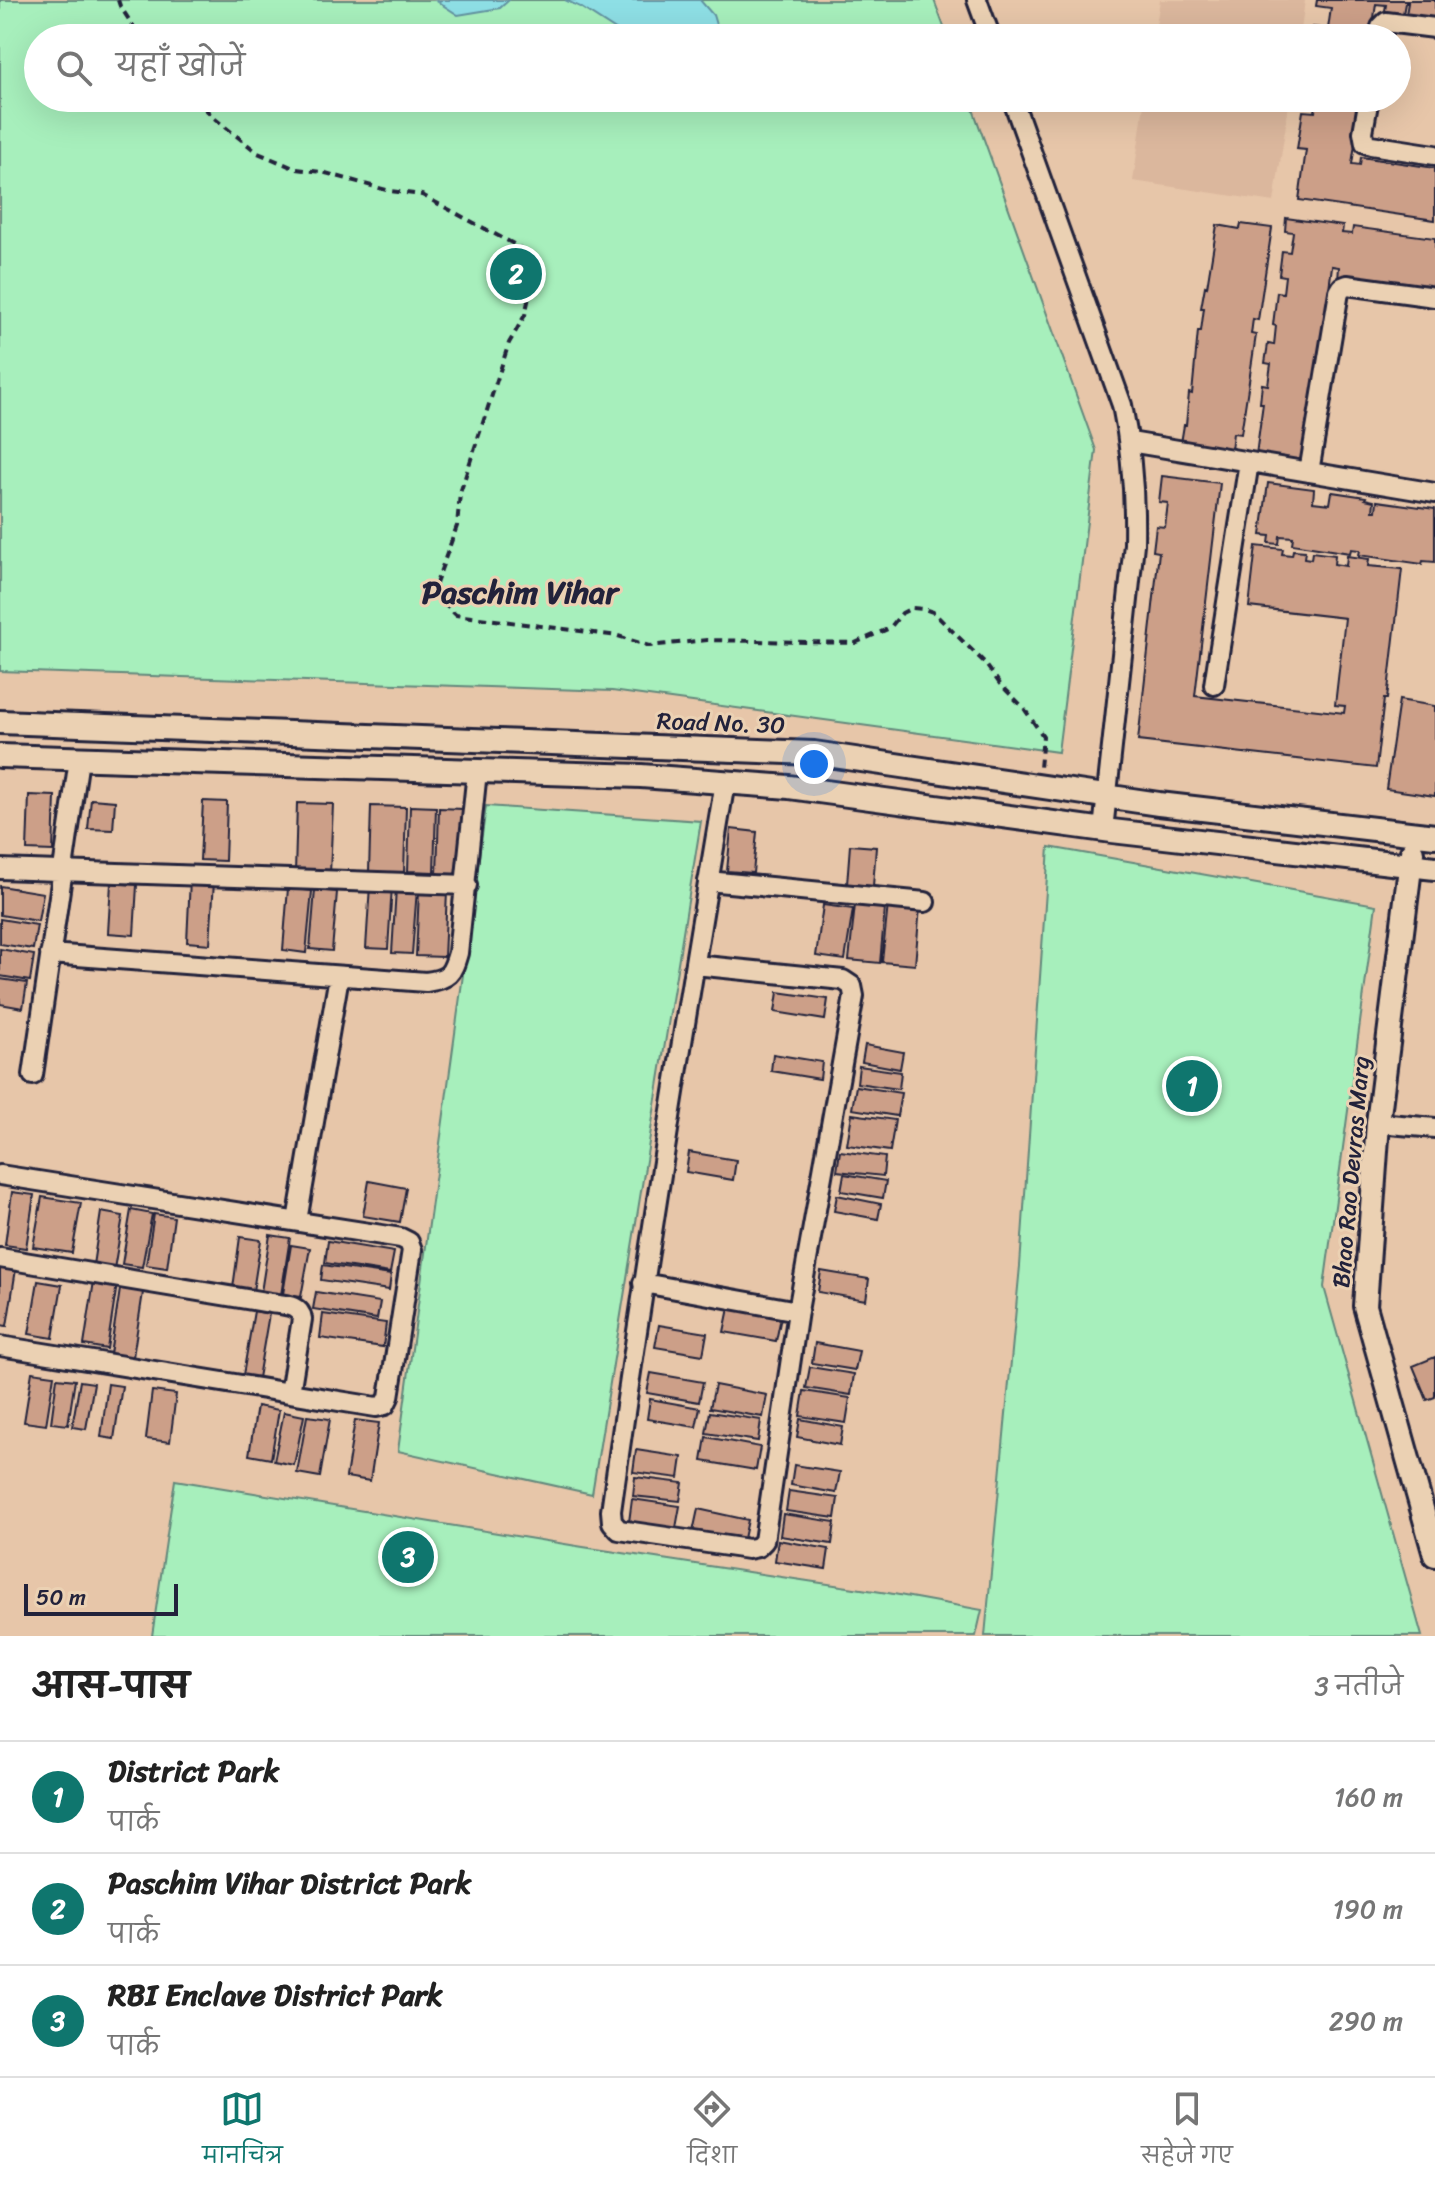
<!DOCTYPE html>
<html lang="hi">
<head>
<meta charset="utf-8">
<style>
  :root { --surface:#fff; --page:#f6f6f6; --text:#222; --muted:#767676; --line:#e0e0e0; --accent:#0f766e }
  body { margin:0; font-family:Sriracha,"Playpen Sans Deva",sans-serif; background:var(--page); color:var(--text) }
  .scale { position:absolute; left:24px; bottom:20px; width:154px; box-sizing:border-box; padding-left:8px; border:4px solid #22223b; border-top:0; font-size:22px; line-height:28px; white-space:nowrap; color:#22223b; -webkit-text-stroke:6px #ebd1b3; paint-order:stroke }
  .you { position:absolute; left:814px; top:764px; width:28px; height:28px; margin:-20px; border:6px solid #fff; border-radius:50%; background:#1a73e8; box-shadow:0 0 0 12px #1a73e833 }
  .badge { display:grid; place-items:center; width:52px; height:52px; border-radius:50%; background:var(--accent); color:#fff; font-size:26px; font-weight:700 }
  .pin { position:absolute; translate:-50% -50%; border:4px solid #fff; box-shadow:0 2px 8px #0006 }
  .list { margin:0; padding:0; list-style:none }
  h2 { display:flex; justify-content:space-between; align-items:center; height:104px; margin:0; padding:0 32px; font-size:34px }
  h2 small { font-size:26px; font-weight:400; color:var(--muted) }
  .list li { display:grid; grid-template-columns:52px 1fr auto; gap:24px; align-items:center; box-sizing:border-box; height:112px; padding:0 32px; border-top:2px solid var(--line) }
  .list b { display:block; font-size:30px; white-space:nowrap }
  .list p { margin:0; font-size:26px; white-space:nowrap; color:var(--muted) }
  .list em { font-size:26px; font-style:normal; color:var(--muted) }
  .icon { flex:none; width:44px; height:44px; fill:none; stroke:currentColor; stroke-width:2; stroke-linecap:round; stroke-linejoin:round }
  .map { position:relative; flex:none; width:1435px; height:1636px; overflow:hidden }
  .search { position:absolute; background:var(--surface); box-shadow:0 8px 32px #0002; left:24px; right:24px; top:24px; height:88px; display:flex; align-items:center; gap:20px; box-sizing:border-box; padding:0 28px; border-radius:44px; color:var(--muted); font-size:30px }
  .sheet { height:440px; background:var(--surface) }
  nav { display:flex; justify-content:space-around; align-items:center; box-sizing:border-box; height:112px; border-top:2px solid var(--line); background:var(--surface); font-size:22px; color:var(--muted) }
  nav a { display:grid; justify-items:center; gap:4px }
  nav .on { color:var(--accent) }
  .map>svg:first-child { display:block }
  .built { fill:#dbb79d }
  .green { fill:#a7efbc; stroke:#64887c; stroke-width:2 }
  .water { fill:#8edfe5; stroke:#6393a1; stroke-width:2 }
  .building { fill:#cc9f88; stroke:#22223b; stroke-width:2 }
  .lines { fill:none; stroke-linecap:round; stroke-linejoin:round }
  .minor-casing { stroke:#22223b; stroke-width:24 }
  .tertiary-casing { stroke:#22223b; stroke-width:28 }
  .path { stroke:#22223b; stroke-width:4; stroke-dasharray:8 6; stroke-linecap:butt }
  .minor { stroke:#ebd1b3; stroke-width:18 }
  .tertiary { stroke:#ebd1b3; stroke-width:22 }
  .labels { text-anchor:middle; stroke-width:6; stroke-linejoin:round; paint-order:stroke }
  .street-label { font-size:24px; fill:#22223b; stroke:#ebd1b3 }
  .district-label { font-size:32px; font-weight:bold; fill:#22223b; stroke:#ebd1b3 }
</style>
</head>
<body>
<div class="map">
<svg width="1435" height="1636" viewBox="0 0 1435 1636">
  <rect width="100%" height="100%" fill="#e7c6a9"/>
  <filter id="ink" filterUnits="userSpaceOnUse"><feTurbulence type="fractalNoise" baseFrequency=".0125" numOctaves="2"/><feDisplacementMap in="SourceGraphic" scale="16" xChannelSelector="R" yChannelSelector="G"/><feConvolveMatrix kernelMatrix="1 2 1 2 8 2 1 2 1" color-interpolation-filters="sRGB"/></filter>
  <g filter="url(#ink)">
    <path class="built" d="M1160,0H1305L1300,38H1154Z
      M1145,98H1290L1274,202L1133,181Z"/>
    <path class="green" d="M0,0H934L948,38H38V98H969L1096,450L1058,752L612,691L0,671Z
      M486,806L701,821L592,1494L398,1451Z
      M1049,847L1376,905L1324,1287L1422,1636H985L1020,1266Z
      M175,1480L583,1547L888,1593L982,1610L976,1636H152Z"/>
    <path class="water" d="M435,0H509L500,8L458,15Z
      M565,0H700L713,15L720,38H628L580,7Z"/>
    <path class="building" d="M1317,0H1435V24L1405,20L1408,3H1405L1402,19L1384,16L1386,5L1376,4L1371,38H1311L1313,27L1328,29L1331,8L1316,6Z
      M1317,98H1362L1352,164L1360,165L1361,157L1435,168V220L1299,200L1306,150L1297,149L1303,111L1315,112Z
      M1286,218L1343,226L1342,233L1352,234L1353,227L1435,238V293L1338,280L1339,267L1332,266L1306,462L1256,455L1263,403H1260L1262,384L1268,385L1271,364L1265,363L1268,344L1274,345L1276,326L1273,325L1277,292L1283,293L1285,276L1279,275L1282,251L1290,252L1293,232L1285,231Z
      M1241,224L1272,228L1258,320L1253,319L1251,334L1256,335L1241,434L1233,433L1231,450L1181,443L1184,425H1186L1189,393L1192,394L1198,331H1201L1204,308H1201L1205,286L1207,287L1217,225L1240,229Z
      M1162,476L1220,483L1195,696L1344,713L1345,706L1335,705L1345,618L1249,607L1256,546L1283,549L1282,554L1292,555L1293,550L1305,551L1304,558L1311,559L1312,552L1335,555L1334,564L1346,566L1347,556L1369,559L1368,566L1402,569L1387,699H1384L1376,768L1138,741L1159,552L1153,551L1156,526L1165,527L1168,503L1159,502Z
      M1268,483L1314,489L1313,502L1330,504L1332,492L1366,497L1365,499L1374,501L1373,511H1376L1377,501L1435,509V562L1423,561L1422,564L1359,555L1360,550L1351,549L1350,553L1292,544L1293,537L1280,536L1279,544L1269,543L1270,536L1261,535Z
      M1399,700L1435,706V796L1386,789Z
      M29,795L55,796L53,851L27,850Z
      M91,799L115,801L113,830L88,829Z
      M203,801L227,802L225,861L200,860Z
      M297,803L333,804L330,874L295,873Z
      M371,806L406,807L404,873L369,872Z
      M410,806L436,807L434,872L408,871Z
      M439,808L463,809L461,877L437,876Z
      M731,829L757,832L753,873L727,871Z
      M850,845L876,847L873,886L847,884Z
      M190,879L214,881L210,944L187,942Z
      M111,883L137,885L134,935L108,933Z
      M370,885L392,886L388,949L366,948Z
      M0,886L43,893L38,921L0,915Z
      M288,888L312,891L306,953L283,950Z
      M396,888L417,889L412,954L392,953Z
      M315,890L337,892L332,951L310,949Z
      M419,891L447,892L444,957L416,956Z
      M888,904L920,907L915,965L882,962Z
      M823,905L853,909L845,960L816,956Z
      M855,905L885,908L880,963L849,960Z
      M0,919L37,925L33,949L0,944Z
      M0,949L34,955L30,981L0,976Z
      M0,979L27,983L23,1008L0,1004Z
      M778,992L828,999L825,1020L775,1012Z
      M865,1045L903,1052L900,1069L862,1062Z
      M773,1054L822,1062L820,1079L771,1071Z
      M859,1066L901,1072L899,1089L857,1083Z
      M856,1086L901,1093L897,1116L852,1109Z
      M852,1114L895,1120L890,1151L847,1145Z
      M840,1151L885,1157L883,1176L837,1171Z
      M689,1152L736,1160L733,1180L686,1172Z
      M844,1174L886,1181L883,1198L841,1191Z
      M369,1181L406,1188L400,1222L363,1216Z
      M12,1192L34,1195L26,1248L5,1245Z
      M837,1195L881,1204L878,1219L834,1211Z
      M42,1197L81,1203L72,1253L33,1247Z
      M131,1210L152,1214L142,1267L122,1264Z
      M101,1212L123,1216L114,1269L93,1265Z
      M154,1214L174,1217L167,1268L146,1265Z
      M270,1235L290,1238L281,1295L261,1292Z
      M240,1237L261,1240L253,1291L233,1288Z
      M328,1241L394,1252L390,1273L325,1263Z
      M291,1245L310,1248L301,1297L283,1294Z
      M323,1265L391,1275L389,1290L321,1280Z
      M0,1267L16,1269L7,1326L0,1325Z
      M821,1271L869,1279L866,1300L818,1292Z
      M38,1281L62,1285L53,1338L29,1334Z
      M94,1281L117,1284L107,1349L84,1345Z
      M121,1283L144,1286L133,1357L110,1354Z
      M316,1292L380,1302L377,1319L313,1309Z
      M729,1308L781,1317L776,1341L724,1332Z
      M254,1311L269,1314L258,1378L243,1375Z
      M323,1314L386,1323L383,1347L320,1338Z
      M659,1325L707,1333L703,1355L655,1347Z
      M815,1343L859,1351L855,1370L812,1363Z
      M1435,1357V1397L1427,1400L1413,1366Z
      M810,1367L854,1374L851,1395L806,1388Z
      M32,1372L54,1375L46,1425L24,1422Z
      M651,1373L703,1382L699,1402L647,1393Z
      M57,1378L75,1380L68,1425L51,1423Z
      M80,1381L94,1383L86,1429L72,1427Z
      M108,1384L122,1386L114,1439L101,1437Z
      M715,1385L767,1395L763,1417L710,1408Z
      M152,1391L176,1394L170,1442L146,1439Z
      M804,1391L850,1398L846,1423L800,1416Z
      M650,1399L700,1408L696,1427L647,1419Z
      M257,1406L279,1410L271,1459L249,1455Z
      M284,1412L304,1416L294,1465L274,1461Z
      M710,1412L761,1420L758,1441L706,1433Z
      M307,1416L330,1419L320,1477L297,1473Z
      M800,1419L843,1427L840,1445L797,1437Z
      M355,1420L379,1423L370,1481L346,1477Z
      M706,1437L760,1447L756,1470L702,1461Z
      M636,1450L682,1457L679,1478L633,1472Z
      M794,1465L840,1472L836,1493L791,1485Z
      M635,1477L683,1483L680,1501L633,1496Z
      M789,1491L838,1498L835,1518L786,1511Z
      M632,1499L680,1506L676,1528L629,1522Z
      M698,1509L748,1520L743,1543L693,1532Z
      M783,1514L835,1522L832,1544L780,1536Z
      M778,1540L829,1549L826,1569L775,1561Z"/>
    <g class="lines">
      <defs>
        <path id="minor" d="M977,0L991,38
          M1379,38L1381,27L1386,22L1435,28
          M1012,98L1122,405C1132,452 1135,496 1134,544L1103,830
          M1369,98L1363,132L1365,143L1371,145L1435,155
          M1130,442L1435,493
          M1309,472L1339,292L1342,287L1347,285L1435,297
          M1214,685L1249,462
          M0,869L467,885
          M708,881L925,902
          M50,954L426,982C449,979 452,974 458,953L477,771
          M695,965L843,980L852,986L854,996L798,1311L764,1541L758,1547L748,1549L619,1530L612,1522L611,1511C645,1267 684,1025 725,782
          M33,1075L79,759
          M1378,1123L1435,1128
          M0,1175L401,1238L409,1242L412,1250L389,1397L385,1405L376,1407L0,1346
          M297,1221L339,976
          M0,1258L271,1303C283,1305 300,1304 302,1319L290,1393
          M643,1283L798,1311"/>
        <path id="tertiary" d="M0,722L814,753L1159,804L1435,836
          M0,756L641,776L789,787L1112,831L1435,868
          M1412,852L1378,1123L1365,1306L1435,1555"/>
      </defs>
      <use href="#minor" class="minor-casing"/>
      <use href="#tertiary" class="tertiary-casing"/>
      <path class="path" d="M118,0L120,6L141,38
        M195,98L214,118L258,153L296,169L322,172L390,191L422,195L519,247L533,279L525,315L509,343L460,493L457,526L434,589L441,601L456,615L618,636L649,646L707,640L855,643L890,628L902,613L912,608L924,609L933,612L984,662L1000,684L1023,707L1043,736L1040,768"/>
      <use href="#minor" class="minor"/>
      <use href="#tertiary" class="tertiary"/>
    </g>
  </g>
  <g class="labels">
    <g class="street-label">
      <text transform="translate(721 723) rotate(2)" y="8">Road No. 30</text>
      <text transform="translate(1351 1172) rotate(-85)" y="8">Bhao Rao Devras Marg</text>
    </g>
    <g class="district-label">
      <text x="520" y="603">Paschim Vihar</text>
    </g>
  </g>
</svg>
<div class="scale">50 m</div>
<div class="you"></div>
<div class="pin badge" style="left:1192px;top:1086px">1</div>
<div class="pin badge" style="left:516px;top:274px">2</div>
<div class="pin badge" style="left:408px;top:1557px">3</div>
<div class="search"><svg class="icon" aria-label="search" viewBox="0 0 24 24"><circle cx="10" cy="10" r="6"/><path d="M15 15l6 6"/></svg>यहाँ खोजें</div>
</div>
<section class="sheet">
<h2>आस-पास<small>3 नतीजे</small></h2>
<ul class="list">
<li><span class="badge">1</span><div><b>District Park</b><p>पार्क</p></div><em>160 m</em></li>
<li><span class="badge">2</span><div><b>Paschim Vihar District Park</b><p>पार्क</p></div><em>190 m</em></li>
<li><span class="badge">3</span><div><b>RBI Enclave District Park</b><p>पार्क</p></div><em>290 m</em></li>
</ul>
</section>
<nav>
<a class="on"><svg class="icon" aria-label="map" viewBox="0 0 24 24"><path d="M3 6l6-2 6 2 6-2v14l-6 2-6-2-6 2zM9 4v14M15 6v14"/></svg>मानचित्र</a>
<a><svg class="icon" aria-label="directions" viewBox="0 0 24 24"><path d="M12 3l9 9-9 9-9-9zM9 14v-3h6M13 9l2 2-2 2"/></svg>दिशा</a>
<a><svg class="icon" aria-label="saved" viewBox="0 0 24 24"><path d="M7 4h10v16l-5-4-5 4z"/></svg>सहेजे गए</a>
</nav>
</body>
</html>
